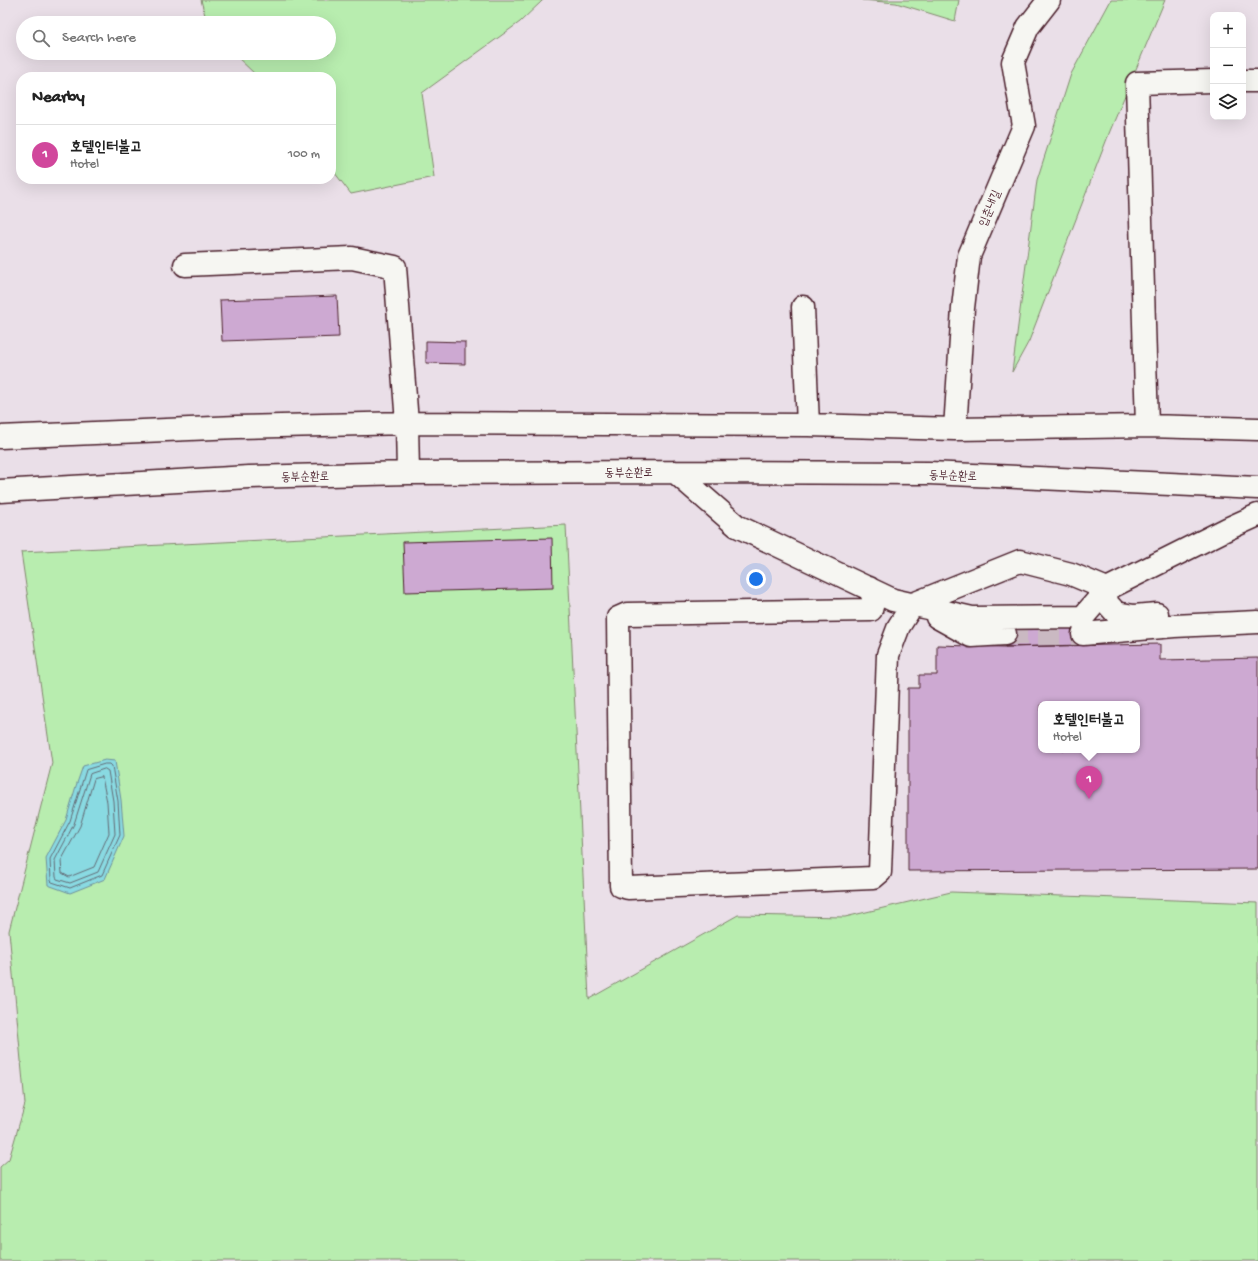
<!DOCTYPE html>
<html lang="en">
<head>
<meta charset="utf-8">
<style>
  :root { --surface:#fff; --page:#f2f2f2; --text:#222; --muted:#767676; --line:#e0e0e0; --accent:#0b8043 }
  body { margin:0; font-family:"Gochi Hand","Poor Story",sans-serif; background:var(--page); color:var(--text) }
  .controls { position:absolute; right:12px; top:12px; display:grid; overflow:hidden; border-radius:8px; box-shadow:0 4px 16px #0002 }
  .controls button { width:36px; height:36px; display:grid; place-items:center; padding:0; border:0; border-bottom:1px solid var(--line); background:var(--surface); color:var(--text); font:20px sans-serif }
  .you { position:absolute; left:756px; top:579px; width:14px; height:14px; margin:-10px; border:3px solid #fff; border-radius:50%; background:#1a73e8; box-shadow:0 0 0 6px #1a73e833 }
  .badge { display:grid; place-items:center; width:26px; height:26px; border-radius:50%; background:var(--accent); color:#fff; font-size:13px; font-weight:700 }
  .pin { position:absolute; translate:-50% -33px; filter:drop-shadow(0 1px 2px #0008) }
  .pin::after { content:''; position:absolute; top:21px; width:14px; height:12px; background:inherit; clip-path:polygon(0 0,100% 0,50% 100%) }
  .popup { position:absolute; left:1038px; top:701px; width:102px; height:52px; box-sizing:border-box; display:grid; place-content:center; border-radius:8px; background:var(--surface); filter:drop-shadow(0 1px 3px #0005); font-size:13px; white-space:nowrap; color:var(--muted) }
  .popup b { font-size:15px; color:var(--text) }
  .popup::after { content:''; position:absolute; left:50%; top:100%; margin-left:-8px; border:8px solid transparent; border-top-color:var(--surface) }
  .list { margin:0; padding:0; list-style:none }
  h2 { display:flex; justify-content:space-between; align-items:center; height:52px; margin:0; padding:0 16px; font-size:17px }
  h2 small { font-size:13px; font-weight:400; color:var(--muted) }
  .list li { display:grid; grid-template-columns:26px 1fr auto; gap:12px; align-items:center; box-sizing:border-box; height:60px; padding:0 16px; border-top:1px solid var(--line) }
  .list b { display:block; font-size:15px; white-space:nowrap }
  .list p { margin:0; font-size:13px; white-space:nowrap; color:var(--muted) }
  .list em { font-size:13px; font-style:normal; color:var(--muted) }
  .icon { flex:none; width:22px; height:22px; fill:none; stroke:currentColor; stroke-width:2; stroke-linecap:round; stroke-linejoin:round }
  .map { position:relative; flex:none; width:1258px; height:1261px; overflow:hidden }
  .search { position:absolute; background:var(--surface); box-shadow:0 4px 16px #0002; left:16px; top:16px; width:320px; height:44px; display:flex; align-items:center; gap:10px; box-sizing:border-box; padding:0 14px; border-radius:22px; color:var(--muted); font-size:15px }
  .panel { position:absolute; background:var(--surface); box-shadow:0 4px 16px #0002; left:16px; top:72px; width:320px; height:112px; border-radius:16px }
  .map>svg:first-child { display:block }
  .green { fill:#b8edaf; stroke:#81866d }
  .water { fill:#89dae2; stroke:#708f99 }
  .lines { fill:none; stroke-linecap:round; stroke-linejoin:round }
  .shore { stroke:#636a74; stroke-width:1 }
  .building { fill:#cda9d2; stroke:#4a1f2b; fill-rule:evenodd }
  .minor-tunnel { stroke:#cab9c2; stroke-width:22; stroke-dasharray:22 11; stroke-linecap:butt }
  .minor-casing { stroke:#4a1f2b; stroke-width:25 }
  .minor { stroke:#f6f6f2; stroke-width:22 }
  .labels { text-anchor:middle; stroke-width:3.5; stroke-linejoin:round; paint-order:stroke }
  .street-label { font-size:12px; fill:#4a1f2b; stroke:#f6f6f2 }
</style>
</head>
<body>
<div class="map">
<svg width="1258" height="1261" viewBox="0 0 1258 1261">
  <rect width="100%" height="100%" fill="#eadfe8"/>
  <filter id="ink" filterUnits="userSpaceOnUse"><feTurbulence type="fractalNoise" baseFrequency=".025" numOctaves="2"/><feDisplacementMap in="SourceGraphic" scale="8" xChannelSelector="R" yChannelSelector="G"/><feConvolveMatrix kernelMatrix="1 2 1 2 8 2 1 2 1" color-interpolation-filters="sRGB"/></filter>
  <g filter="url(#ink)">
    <path class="green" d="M201,0H543L520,22L422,93L434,177L351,194L331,168V77H258L233,53H329V23H207Z
      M862,0H959L955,21L896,3Z
      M1111,0H1165L1110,131L1029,341L1012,372L1037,180L1071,74Z
      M566,525L589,999L738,915L845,917L951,892L1258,903V1261H0V1167L9,1159L25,1104L9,931L52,763L21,552Z"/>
    <path class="water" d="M105,760L115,761L121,800L124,836L105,879L70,893L48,885L46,858L66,820L76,786L83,766Z"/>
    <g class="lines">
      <path class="shore" d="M105,764H110L112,766L118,801L120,835L102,875L70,888L52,882L51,881L50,859L70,821L86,770Z
        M105,769L108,771L113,801L115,834L98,872L70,883L57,879L56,877L55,860L74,824L90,774Z
        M102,777L107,802L109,833L94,867L69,877L62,873L61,861L80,826L94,779Z"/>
    </g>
    <path class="building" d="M337,296L339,337L222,341L220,300Z
      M426,341L465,342V364L426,363Z
      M552,538L553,588L405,592L403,542Z
      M1083,623V645L1005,647V625Z
      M1160,644V660L1258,658V869L908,871V688H919V675H937V645L1005,647ZM1041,704H1137V750H1041Z"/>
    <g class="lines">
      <path class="minor-tunnel" d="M1005,634H1083"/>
      <defs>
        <path id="minor" d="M1243,81H1258
          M185,265L352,258L395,267L407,423L408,473
          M803,307L808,425
          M1147,426L1137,83L1213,81
          M955,429L963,308L969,256L1024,126L1013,62L1028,27L1049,0
          M0,437L237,427L407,423L808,425L955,429L1147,426L1258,429
          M675,472L737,526L893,600L972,618L1083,617L1107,589L1227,529L1258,515
          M0,491L249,477L408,473L675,472L929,473L1258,488
          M869,588L874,599L871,610L627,614L618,618L621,886L628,888L873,878L880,872L888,655L899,626L913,604L1020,561L1071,574L1107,589
          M1107,589L1106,602L1116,613L1134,616L1157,614
          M937,617L971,636L1005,634
          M1083,634L1174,626L1258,622"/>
      </defs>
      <use href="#minor" class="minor-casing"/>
      <use href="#minor" class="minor"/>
    </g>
  </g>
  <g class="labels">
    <g class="street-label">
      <text transform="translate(989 208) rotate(-67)" y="4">입춘내길</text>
      <text x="629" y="476">동부순환로</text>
      <text transform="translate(953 475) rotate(2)" y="4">동부순환로</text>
      <text transform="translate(305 476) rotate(-1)" y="4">동부순환로</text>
    </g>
  </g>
</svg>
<div class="controls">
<button>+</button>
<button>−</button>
<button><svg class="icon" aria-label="layers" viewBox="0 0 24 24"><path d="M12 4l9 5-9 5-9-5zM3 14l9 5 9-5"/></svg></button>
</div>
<div class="you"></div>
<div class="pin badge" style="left:1089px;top:799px;background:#d1479c">1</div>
<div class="popup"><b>호텔인터불고</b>Hotel</div>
<div class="search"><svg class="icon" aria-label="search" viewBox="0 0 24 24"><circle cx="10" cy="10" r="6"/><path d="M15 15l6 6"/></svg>Search here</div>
<section class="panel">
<h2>Nearby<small></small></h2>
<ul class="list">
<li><span class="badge" style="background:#d1479c">1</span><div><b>호텔인터불고</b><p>Hotel</p></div><em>100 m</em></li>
</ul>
</section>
</div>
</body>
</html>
